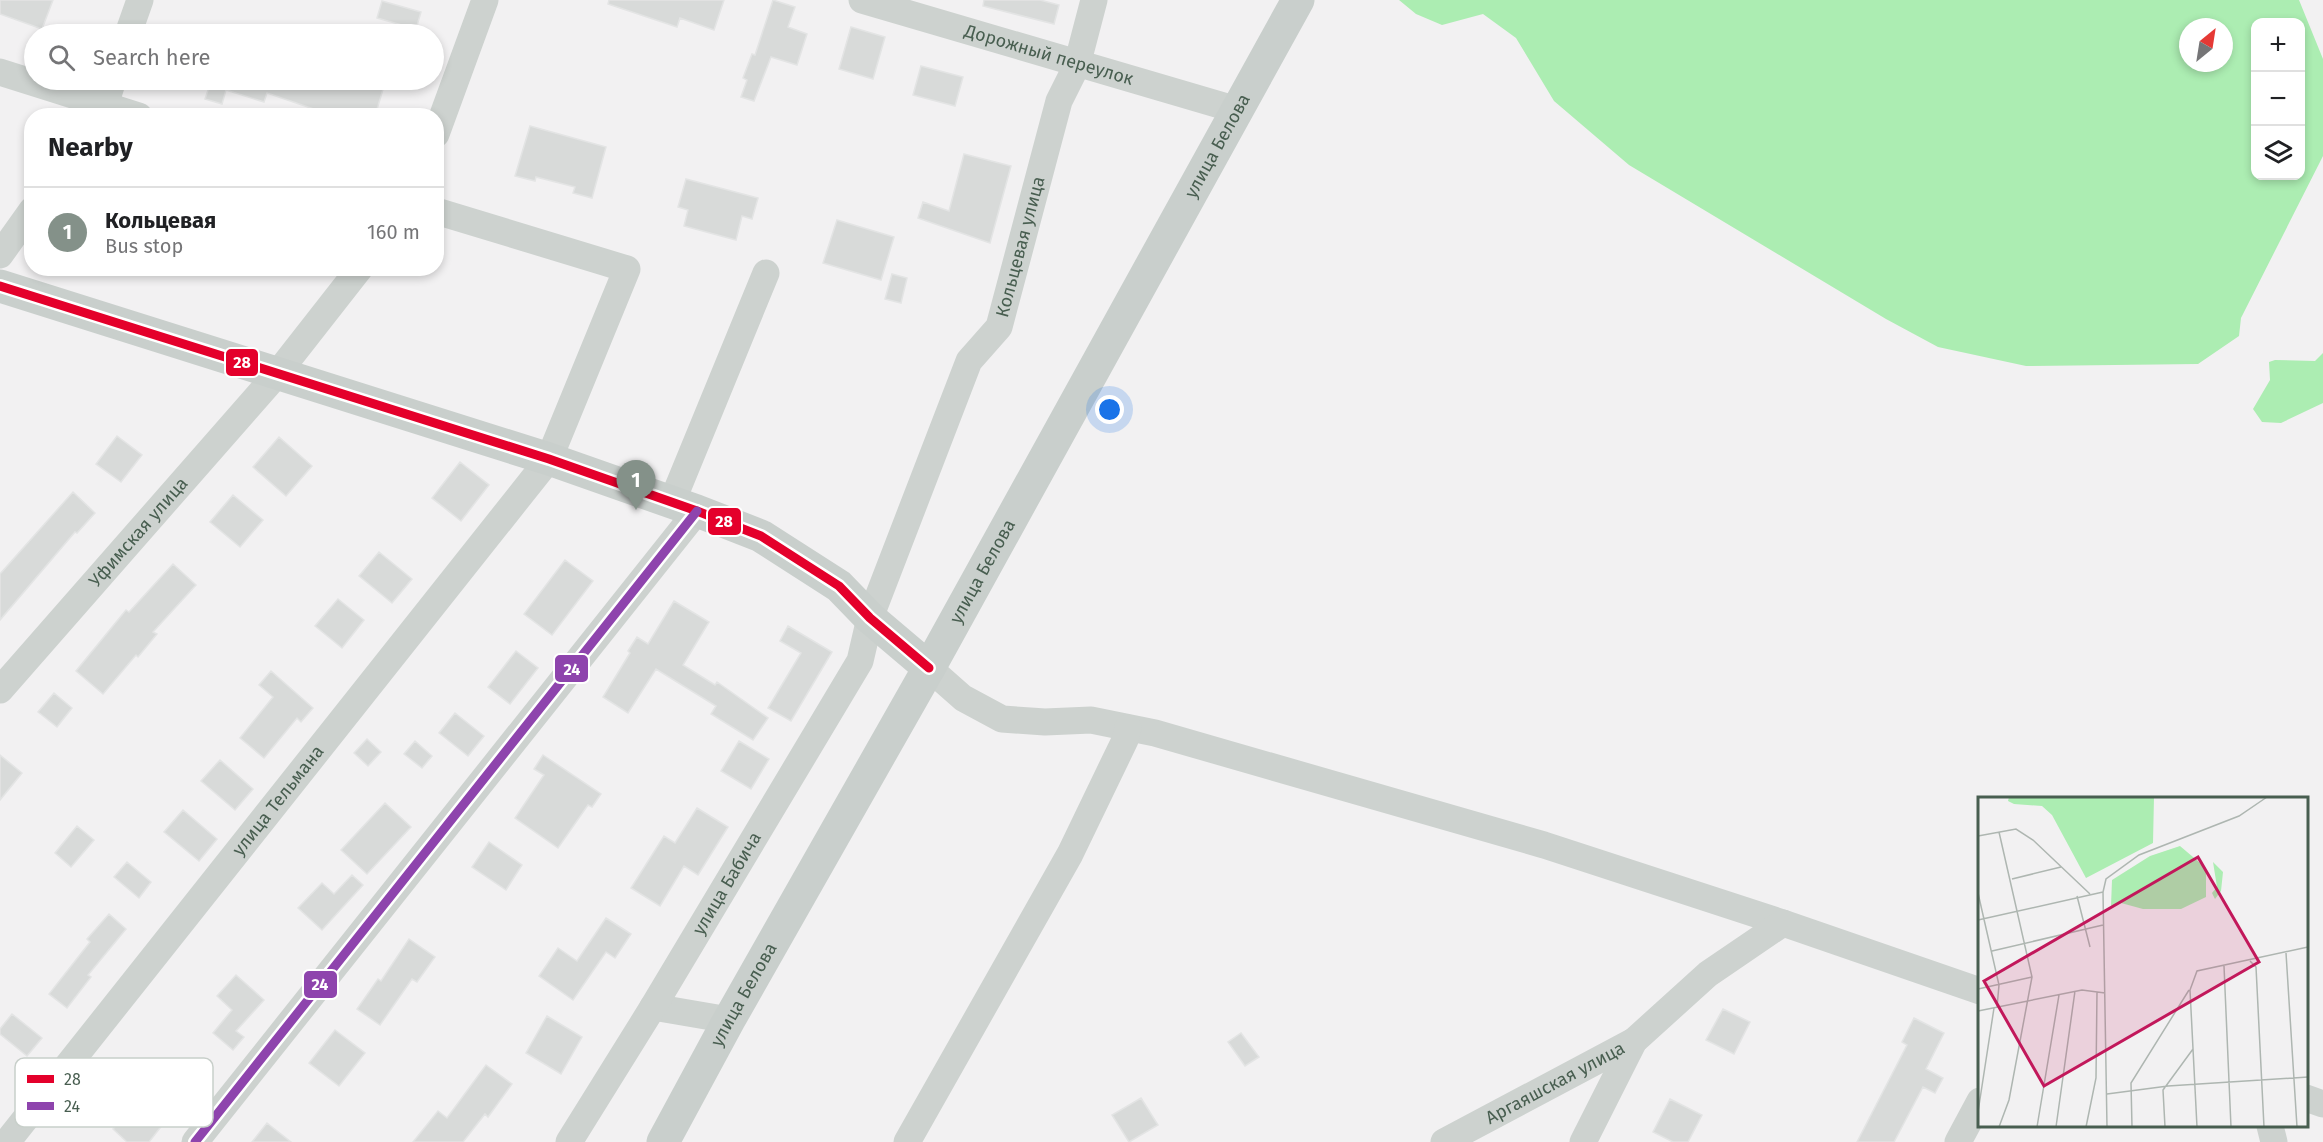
<!DOCTYPE html>
<html lang="en">
<head>
<meta charset="utf-8">
<style>
  :root { --surface:#fff; --page:#f2f2f2; --text:#202124; --muted:#757577; --line:#e0e0e0; --accent:#849189 }
  body { margin:0; font-family:"Fira Sans",sans-serif; background:var(--page); color:var(--text) }
  .controls { position:absolute; right:18px; top:18px; display:grid; overflow:hidden; border-radius:12px; box-shadow:0 3px 9px #0003 }
  .controls button { width:54px; height:54px; display:grid; place-items:center; padding:0; border:0; border-bottom:2px solid var(--line); background:var(--surface); color:var(--text); font:30px sans-serif }
  .compass { position:absolute; left:2179px; top:18px; width:54px; height:54px; border-radius:50%; background:var(--surface); box-shadow:0 3px 9px #0003; rotate:30deg }
  .you { position:absolute; left:1110px; top:410px; width:21px; height:21px; margin:-15px; border:4px solid #fff; border-radius:50%; background:#1a73e8; box-shadow:0 0 0 9px #1a73e833 }
  .badge { display:grid; place-items:center; width:39px; height:39px; border-radius:50%; background:var(--accent); color:#fff; font-size:20px; font-weight:700 }
  .pin { position:absolute; translate:-50% -50px; filter:drop-shadow(0 2px 3px #0008) }
  .pin::after { content:''; position:absolute; top:32px; width:21px; height:18px; background:inherit; clip-path:polygon(0 0,100% 0,50% 100%) }
  .list { margin:0; padding:0; list-style:none }
  h2 { display:flex; justify-content:space-between; align-items:center; height:78px; margin:0; padding:0 24px; font-size:26px }
  h2 small { font-size:20px; font-weight:400; color:var(--muted) }
  .list li { display:grid; grid-template-columns:39px 1fr auto; gap:18px; align-items:center; box-sizing:border-box; height:90px; padding:0 24px; border-top:2px solid var(--line) }
  .list b { display:block; font-size:22px; white-space:nowrap }
  .list p { margin:0; font-size:20px; white-space:nowrap; color:var(--muted) }
  .list em { font-size:20px; font-style:normal; color:var(--muted) }
  .icon { flex:none; width:33px; height:33px; fill:none; stroke:currentColor; stroke-width:2; stroke-linecap:round; stroke-linejoin:round }
  .map { position:relative; flex:none; width:2323px; height:1142px; overflow:hidden }
  .search { position:absolute; background:var(--surface); box-shadow:0 3px 9px #0003; left:24px; top:24px; width:420px; height:66px; display:flex; align-items:center; gap:15px; box-sizing:border-box; padding:0 21px; border-radius:33px; color:var(--muted); font-size:22px }
  .panel { position:absolute; background:var(--surface); box-shadow:0 3px 9px #0003; left:24px; top:108px; width:420px; height:168px; border-radius:24px }
  .map>svg:first-child { display:block }
  .water { fill:#acedb2; fill-rule:evenodd }
  .building { fill:#d8dad9; stroke:#e3e4e4; stroke-width:1.5 }
  .lines { fill:none; stroke-linecap:round; stroke-linejoin:round }
  .minor { stroke:#cdd2cf; stroke-width:27 }
  .major { stroke:#c9cfcc; stroke-width:33 }
  .bus-1-casing { stroke:#fff; stroke-width:14 }
  .bus-2-casing { stroke:#fff; stroke-width:14 }
  .bus-1 { stroke:#e4002b; stroke-width:9 }
  .bus-2 { stroke:#8e44ad; stroke-width:9 }
  .labels { text-anchor:middle; stroke-width:5; stroke-linejoin:round; paint-order:stroke }
  .street-label { font-size:18px; fill:#485e50; stroke:#fff }
  .inset-road { fill:none; stroke:#aeb6b1; stroke-width:1.5 }
  .view { fill:#c2185b; fill-opacity:0.15; stroke:#c2185b; stroke-width:3 }
  .inset-edge { fill:none; stroke:#485e50; stroke-width:3 }
  .key { fill:#fff; stroke:#c8cfca; stroke-width:1.5 }
  .key-label { font-size:16px; fill:#485e50 }
  .line-badge { stroke:#fff; stroke-width:2 }
  .badge-label { font-size:16px; text-anchor:middle; font-weight:bold; fill:#fff }
</style>
</head>
<body>
<div class="map">
<svg width="2323" height="1142" viewBox="0 0 2323 1142">
  <rect width="100%" height="100%" fill="#f2f1f2"/>
  <path class="water" d="M1399,0H2299L2323,59V156L2241,318L2239,336L2198,364L2026,366L1938,347L1886,319L1629,165L1554,101L1516,38L1483,14L1442,25L1416,14ZM2256,22H2300V176H2256ZM2188,27H2224V63H2188Z
    M2323,353V403L2281,423L2262,422L2253,409L2270,380L2269,362L2275,360L2315,361Z"/>
  <path class="building" d="M0,0H53L42,29L0,14Z
    M609,0H724L714,30L680,18L677,27L608,4Z
    M773,0L795,7L788,27L807,34L797,65L771,57L754,101L741,97L747,80L743,78L752,54L755,55Z
    M984,0H1040L1059,5L1054,24L983,6Z
    M382,1L421,12L416,29L377,18Z
    M851,27L885,37L873,79L839,69Z
    M921,66L963,77L955,106L913,95Z
    M206,80H364L384,86L375,116H334L267,93L264,102L226,90L222,104L205,99L210,84L205,83Z
    M530,126L606,147L592,198L573,193L575,187L536,177L535,181L515,176Z
    M964,154L1011,166L990,243L918,218L923,202L949,211Z
    M686,179L758,198L752,219L742,216L736,240L684,226L688,210L678,207Z
    M837,220L894,237L881,280L823,263Z
    M892,274L907,278L901,303L885,299Z
    M117,436L142,455L121,482L96,464Z
    M279,437L312,466L286,496L253,467Z
    M460,462L489,485L461,521L432,498Z
    M73,492L95,513L77,533L75,532L0,620V574Z
    M233,495L263,520L240,547L210,522Z
    M379,552L412,579L392,603L359,576Z
    M565,560L593,581L552,635L524,614Z
    M173,564L196,585L153,632L157,634L138,657L136,655L103,694L76,671L126,610L129,612Z
    M338,599L364,620L342,648L315,626Z
    M674,601L709,622L683,665L715,685L717,682L768,718L753,740L711,714L716,706L656,669L628,713L603,697L630,653L628,651L637,637L648,644Z
    M788,626L832,652L791,721L768,708L801,653L780,641Z
    M516,651L538,668L510,704L488,687Z
    M271,671L313,708L301,722L297,718L264,758L240,738L273,697L259,685Z
    M54,693L72,708L57,727L38,712Z
    M455,713L484,736L468,756L439,733Z
    M367,739L381,752L368,766L354,753Z
    M415,741L432,756L422,768L404,754Z
    M739,741L769,759L751,789L721,771Z
    M0,755L22,773L0,800Z
    M543,755L601,794L592,807L588,805L558,848L515,818L544,775L534,769Z
    M220,760L253,789L235,810L201,781Z
    M385,803L411,827L367,874L341,850Z
    M697,808L728,827L698,875L684,866L660,906L631,888L664,836L675,843Z
    M183,810L217,839L199,861L164,832Z
    M77,826L94,840L71,867L55,853Z
    M489,842L522,865L506,890L472,867Z
    M127,862L151,882L139,898L114,877Z
    M352,875L363,885L322,930L298,908L322,883L334,894Z
    M109,914L126,929L88,975L91,977L67,1008L49,994L90,942L87,939Z
    M606,918L631,934L615,958L606,952L573,1000L539,976L558,948L577,961Z
    M409,939L435,957L417,982L412,979L380,1025L357,1009L378,979L381,981Z
    M236,975L264,1000L236,1031L244,1037L233,1050L213,1033L232,1010L217,996Z
    M1723,1009L1750,1022L1734,1054L1706,1040Z
    M12,1014L42,1038L27,1056L0,1034V1029Z
    M547,1016L582,1037L561,1074L526,1053Z
    M1914,1018L1944,1033L1926,1069L1943,1078L1935,1093L1923,1087L1894,1142H1857L1907,1045L1902,1042Z
    M335,1030L365,1053L339,1086L309,1063Z
    M1241,1033L1259,1057L1245,1066L1228,1042Z
    M172,1060L197,1081L149,1142H127L113,1129Z
    M486,1065L512,1084L488,1117L485,1114L463,1142H413L438,1111L447,1118Z
    M1141,1098L1158,1125L1129,1142L1112,1115Z
    M1670,1099L1702,1115L1688,1142H1673L1653,1132Z
    M267,1123L291,1142H252Z"/>
  <g class="lines">
    <g class="minor">
      <path id="s1" d="M862,0L1237,110"/>
      <path d="M128,34L140,0"/>
      <path d="M0,72L139,116"/>
      <path d="M97,116L105,105L113,80"/>
      <path d="M436,134L485,0"/>
      <path d="M0,255L32,210"/>
      <path d="M672,502L766,273"/>
      <path d="M929,668L963,698L1002,719L1045,722L1091,720L1155,733L1544,845L1783,923"/>
      <path id="s2" d="M0,690L277,374L360,268"/>
      <path d="M653,1007L729,1020"/>
      <path d="M2306,1098L2323,1104"/>
      <path d="M2270,1126L2274,1142"/>
      <path id="s3" d="M7,1142L549,459L627,269L436,211"/>
      <path d="M195,1142L697,511"/>
      <path id="s4" d="M569,1142L653,1007L860,661L870,618L969,361L999,327L1059,101L1077,65L1094,0"/>
      <path d="M907,1142L1070,854L1125,740L1128,728"/>
      <path id="s5" d="M1444,1142L1634,1041"/>
      <path d="M1583,1142L1634,1041L1708,974L1783,923L1980,991"/>
      <path d="M1958,1142L1980,1101"/>
    </g>
    <g class="major">
      <path d="M0,286L549,459L697,511L761,536L839,586L870,618L929,668"/>
      <path id="s6" d="M663,1142L729,1020L929,668L1298,0"/>
    </g>
    <defs>
      <path id="bus-1" d="M0,286L549,459L697,511L761,536L839,586L870,618L929,668"/>
      <path id="bus-2" d="M195,1142L697,511"/>
    </defs>
    <use href="#bus-1" class="bus-1-casing"/>
    <use href="#bus-2" class="bus-2-casing"/>
    <use href="#bus-1" class="bus-1"/>
    <use href="#bus-2" class="bus-2"/>
  </g>
  <g class="labels">
    <g class="street-label">
      <text dy="6" stroke="none"><textPath href="#s1" startOffset="195">Дорожный переулок</textPath></text>
      <text dy="6" stroke="none"><textPath href="#s6" startOffset="1140">улица Белова</textPath></text>
      <text dy="6" stroke="none"><textPath href="#s4" startOffset="1010">Кольцевая улица</textPath></text>
      <text dy="6" stroke="none"><textPath href="#s2" startOffset="210">Уфимская улица</textPath></text>
      <text dy="6" stroke="none"><textPath href="#s6" startOffset="654">улица Белова</textPath></text>
      <text dy="6" stroke="none"><textPath href="#s3" startOffset="436">улица Тельмана</textPath></text>
      <text dy="6" stroke="none"><textPath href="#s4" startOffset="303">улица Бабича</textPath></text>
      <text dy="6" stroke="none"><textPath href="#s6" startOffset="168">улица Белова</textPath></text>
      <text dy="6" stroke="none"><textPath href="#s5" startOffset="126">Аргаяшская улица</textPath></text>
    </g>
  </g>
  <g transform="translate(1978 797)">
    <rect width="330" height="330" fill="#f2f1f2"/>
    <path d="M31,0H176L175,46L108,81L74,18L64,9L36,7L30,4ZM202,49L228,71V100L203,112H165L143,106L133,109L134,83L172,59ZM235,65L245,75L243,94L237,102L234,96L239,90Z" fill="#acedb2"/>
    <path class="inset-road" d="M0,39L38,32L55,43L112,97M34,82L83,70M0,96L21,188L19,210M99,99L112,150M0,123L125,95M14,154L125,128M308,156L319,330M272,164L278,170L286,330M246,169L253,330M0,192L54,180M0,214L104,193L127,196M129,297L190,289L330,280M0,315L16,211M21,330L31,303L54,180L21,35M59,330L81,198M78,330L97,194M108,330L118,281L119,195M129,330L125,95L128,82L161,58L261,19L289,0M154,330L153,286L211,193M187,330L185,293L215,252M219,330L212,193L219,174L330,150"/>
    <path class="view" d="M220,60L281,165L66,289L6,184Z"/>
    <rect width="330" height="330" class="inset-edge"/>
  </g>
  <rect x="15" y="1058" width="198" height="69" rx="9" class="key"/>
  <rect x="27" y="1075" width="27" height="8" fill="#e4002b"/>
  <rect x="27" y="1102" width="27" height="8" fill="#8e44ad"/>
  <g class="key-label">
    <text x="64" y="1085">28</text>
    <text x="64" y="1112">24</text>
  </g>
  <g class="line-badge">
    <rect x="225" y="348" width="34" height="29" rx="6" fill="#e4002b"/>
    <rect x="707" y="507" width="35" height="29" rx="6" fill="#e4002b"/>
    <rect x="554" y="654" width="35" height="29" rx="6" fill="#8e44ad"/>
    <rect x="303" y="970" width="35" height="29" rx="6" fill="#8e44ad"/>
  </g>
  <g class="badge-label">
    <text x="242" y="368">28</text>
    <text x="724" y="527">28</text>
    <text x="572" y="675">24</text>
    <text x="320" y="990">24</text>
  </g>
</svg>
<div class="controls">
<button>+</button>
<button>−</button>
<button><svg class="icon" aria-label="layers" viewBox="0 0 24 24"><path d="M12 4l9 5-9 5-9-5zM3 14l9 5 9-5"/></svg></button>
</div>
<svg class="compass" viewBox="-18 -18 36 36"><path d="M0-13l5 13h-10z" fill="#e53935"/><path d="M0 13l5-13h-10z" fill="#757577"/></svg>
<div class="you"></div>
<div class="pin badge" style="left:636px;top:510px">1</div>
<div class="search"><svg class="icon" aria-label="search" viewBox="0 0 24 24"><circle cx="10" cy="10" r="6"/><path d="M15 15l6 6"/></svg>Search here</div>
<section class="panel">
<h2>Nearby<small></small></h2>
<ul class="list">
<li><span class="badge">1</span><div><b>Кольцевая</b><p>Bus stop</p></div><em>160 m</em></li>
</ul>
</section>
</div>
</body>
</html>
